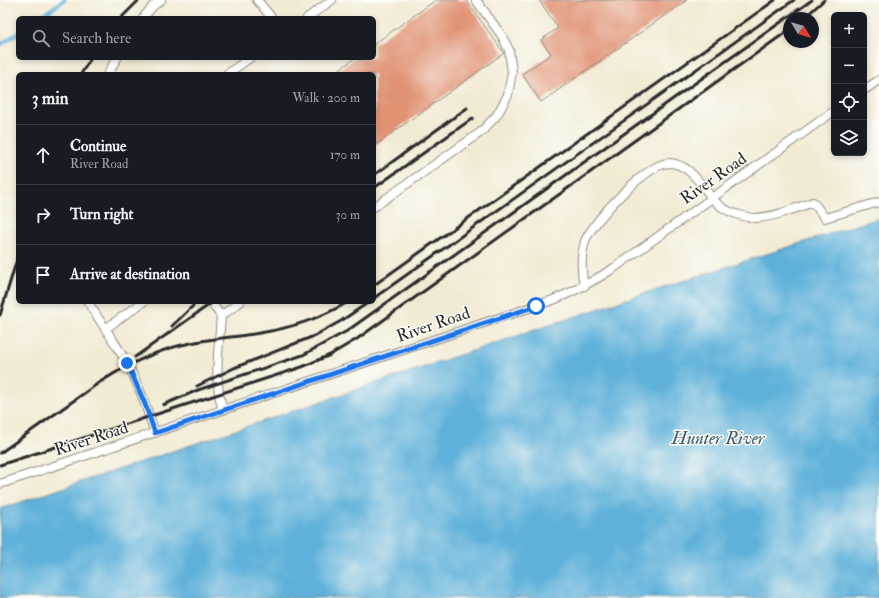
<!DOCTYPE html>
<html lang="en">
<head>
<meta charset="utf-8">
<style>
  :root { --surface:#171b24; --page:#20242c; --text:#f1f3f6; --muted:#9ea1a6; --line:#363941 }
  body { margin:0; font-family:"IM FELL Double Pica",serif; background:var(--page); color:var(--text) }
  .controls { position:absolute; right:12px; top:12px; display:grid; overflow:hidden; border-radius:6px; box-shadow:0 2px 6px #0003 }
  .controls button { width:36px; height:36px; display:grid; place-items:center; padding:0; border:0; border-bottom:1px solid var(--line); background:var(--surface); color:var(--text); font:20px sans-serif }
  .compass { position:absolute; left:783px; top:12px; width:36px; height:36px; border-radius:50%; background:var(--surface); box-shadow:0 2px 6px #0003; rotate:128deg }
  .stop { position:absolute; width:12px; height:12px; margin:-9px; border:3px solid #1a73e8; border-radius:50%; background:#fff }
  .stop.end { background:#1a73e8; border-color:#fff; box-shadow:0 1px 4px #0008 }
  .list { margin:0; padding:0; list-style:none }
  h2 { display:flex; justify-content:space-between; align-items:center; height:52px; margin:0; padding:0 16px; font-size:17px }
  h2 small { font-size:13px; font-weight:400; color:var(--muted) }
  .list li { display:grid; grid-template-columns:26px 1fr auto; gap:12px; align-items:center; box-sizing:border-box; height:60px; padding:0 16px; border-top:1px solid var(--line) }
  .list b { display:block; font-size:15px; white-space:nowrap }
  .list p { margin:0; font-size:13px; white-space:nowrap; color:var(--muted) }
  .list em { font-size:13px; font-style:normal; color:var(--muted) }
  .icon { flex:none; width:22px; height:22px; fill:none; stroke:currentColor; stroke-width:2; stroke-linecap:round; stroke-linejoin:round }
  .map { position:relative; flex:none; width:879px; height:598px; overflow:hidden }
  .search { position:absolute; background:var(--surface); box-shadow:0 2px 6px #0003; left:16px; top:16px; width:360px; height:44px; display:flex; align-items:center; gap:10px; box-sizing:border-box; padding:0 14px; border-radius:6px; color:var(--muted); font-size:15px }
  .panel { position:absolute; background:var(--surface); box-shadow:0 2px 6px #0003; left:16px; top:72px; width:360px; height:232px; border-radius:6px }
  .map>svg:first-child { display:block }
  .water { fill:#5eb1da; stroke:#446e82 }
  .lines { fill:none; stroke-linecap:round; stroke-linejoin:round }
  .stream { stroke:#5eb1da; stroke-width:4.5 }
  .building { fill:#e09273 }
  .lane-casing { stroke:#8e8b80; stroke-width:10 }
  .lane { stroke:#fff; stroke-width:8 }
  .rail { stroke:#2b2b2b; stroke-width:3 }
  .route { stroke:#1a73e8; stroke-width:5 }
  .labels { text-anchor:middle; stroke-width:3; stroke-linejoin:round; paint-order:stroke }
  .street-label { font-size:17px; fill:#2b2b2b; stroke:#fdfcf7 }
  .water-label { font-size:18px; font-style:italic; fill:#3d5a68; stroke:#fdfcf7 }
</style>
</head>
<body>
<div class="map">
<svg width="879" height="598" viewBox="0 0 879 598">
  <rect width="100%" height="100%" fill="#fdfcf7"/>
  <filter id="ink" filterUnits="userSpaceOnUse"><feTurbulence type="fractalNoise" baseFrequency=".025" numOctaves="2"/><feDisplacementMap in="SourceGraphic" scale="8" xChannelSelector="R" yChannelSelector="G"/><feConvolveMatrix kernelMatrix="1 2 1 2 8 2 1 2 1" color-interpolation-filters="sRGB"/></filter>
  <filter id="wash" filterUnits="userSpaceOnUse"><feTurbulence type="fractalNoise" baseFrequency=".012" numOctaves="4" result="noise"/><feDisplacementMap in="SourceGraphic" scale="16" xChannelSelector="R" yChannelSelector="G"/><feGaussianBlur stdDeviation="0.9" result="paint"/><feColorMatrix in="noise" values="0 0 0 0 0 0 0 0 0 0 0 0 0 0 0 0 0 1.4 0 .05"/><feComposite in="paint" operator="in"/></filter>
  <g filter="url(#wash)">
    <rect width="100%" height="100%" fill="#f2ebd4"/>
    <path class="water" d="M879,218V598H0V509L642,294Z"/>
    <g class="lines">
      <path class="stream" d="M39,18L64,0
        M0,45L18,33"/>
    </g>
    <g id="blocks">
      <path class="building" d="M436,0H466L504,53L374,146V74H333L355,58H374V44Z
        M539,0H687L541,102L522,74L551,54L541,40L558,28Z"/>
    </g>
  </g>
  <g filter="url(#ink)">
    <use href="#blocks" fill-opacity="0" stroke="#8e8b80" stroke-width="1"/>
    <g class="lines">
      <defs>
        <path id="lane" d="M257,0L272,18
          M143,18L153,6L161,0
          M307,18L332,0
          M108,74L117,58
          M227,74L250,58
          M864,90L879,80
          M374,207L481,132L497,115L508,95L512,72L509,50L502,36L476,0
          M584,286C581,271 580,257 585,241C593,221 647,163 669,163C693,164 703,191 719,205C725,210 735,214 743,216C747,217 751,218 755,218C775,217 794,209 813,202L825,218L879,202
          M88,302C100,322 115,341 126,362C139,384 147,409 155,433
          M211,302L221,316
          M105,329L143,302
          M223,410C213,381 219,347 221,316L240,302
          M0,484L553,300C575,291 594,281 614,268L834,111"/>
      </defs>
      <use href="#lane" class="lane-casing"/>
      <use href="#lane" class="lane"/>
      <path class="rail" d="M121,18L139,0
        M804,18L824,0
        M81,74L91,58
        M374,175L467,108
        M374,188L473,118
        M374,285L775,0
        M374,298L794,0
        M0,315L18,256
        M172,326L197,302
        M135,357L213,302
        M102,381C130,363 159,349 191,343C214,338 237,337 260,333C291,328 321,318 348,302
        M197,386L234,368L314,336L341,321L369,302
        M163,405L198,390L303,355L347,331L812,0
        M0,453L107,377
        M0,465L302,367L330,355L357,339L789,30"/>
    </g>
  </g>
  <g class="lines" filter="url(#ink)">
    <path class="route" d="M127,363L145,404L155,433L536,306"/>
  </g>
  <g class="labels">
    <g class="street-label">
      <text transform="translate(713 178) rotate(-35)" y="6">River Road</text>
      <text transform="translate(433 324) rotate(-19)" y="6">River Road</text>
      <text transform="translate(91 438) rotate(-18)" y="6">River Road</text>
    </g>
    <g class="water-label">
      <text x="718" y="444">Hunter River</text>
    </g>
  </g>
</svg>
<div class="controls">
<button>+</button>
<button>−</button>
<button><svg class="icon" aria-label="locate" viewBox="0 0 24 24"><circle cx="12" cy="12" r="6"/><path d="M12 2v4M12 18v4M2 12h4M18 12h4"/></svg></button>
<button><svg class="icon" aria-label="layers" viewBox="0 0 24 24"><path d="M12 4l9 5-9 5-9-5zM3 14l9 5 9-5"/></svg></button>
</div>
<svg class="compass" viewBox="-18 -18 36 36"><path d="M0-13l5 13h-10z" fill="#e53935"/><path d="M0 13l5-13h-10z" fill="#9ea1a6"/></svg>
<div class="stop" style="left:536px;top:306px"></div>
<div class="stop end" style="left:127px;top:363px"></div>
<div class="search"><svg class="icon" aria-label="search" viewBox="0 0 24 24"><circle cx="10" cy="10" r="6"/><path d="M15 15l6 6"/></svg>Search here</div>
<section class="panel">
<h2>3 min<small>Walk · 200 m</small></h2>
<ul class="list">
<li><svg class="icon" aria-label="ahead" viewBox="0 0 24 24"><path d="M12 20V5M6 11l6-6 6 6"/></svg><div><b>Continue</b><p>River Road</p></div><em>170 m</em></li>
<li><svg class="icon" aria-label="right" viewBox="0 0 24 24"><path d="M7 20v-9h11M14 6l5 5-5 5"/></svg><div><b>Turn right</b></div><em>30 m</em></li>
<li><svg class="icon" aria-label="arrive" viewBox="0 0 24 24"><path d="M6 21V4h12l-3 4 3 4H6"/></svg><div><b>Arrive at destination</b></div></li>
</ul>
</section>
</div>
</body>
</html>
